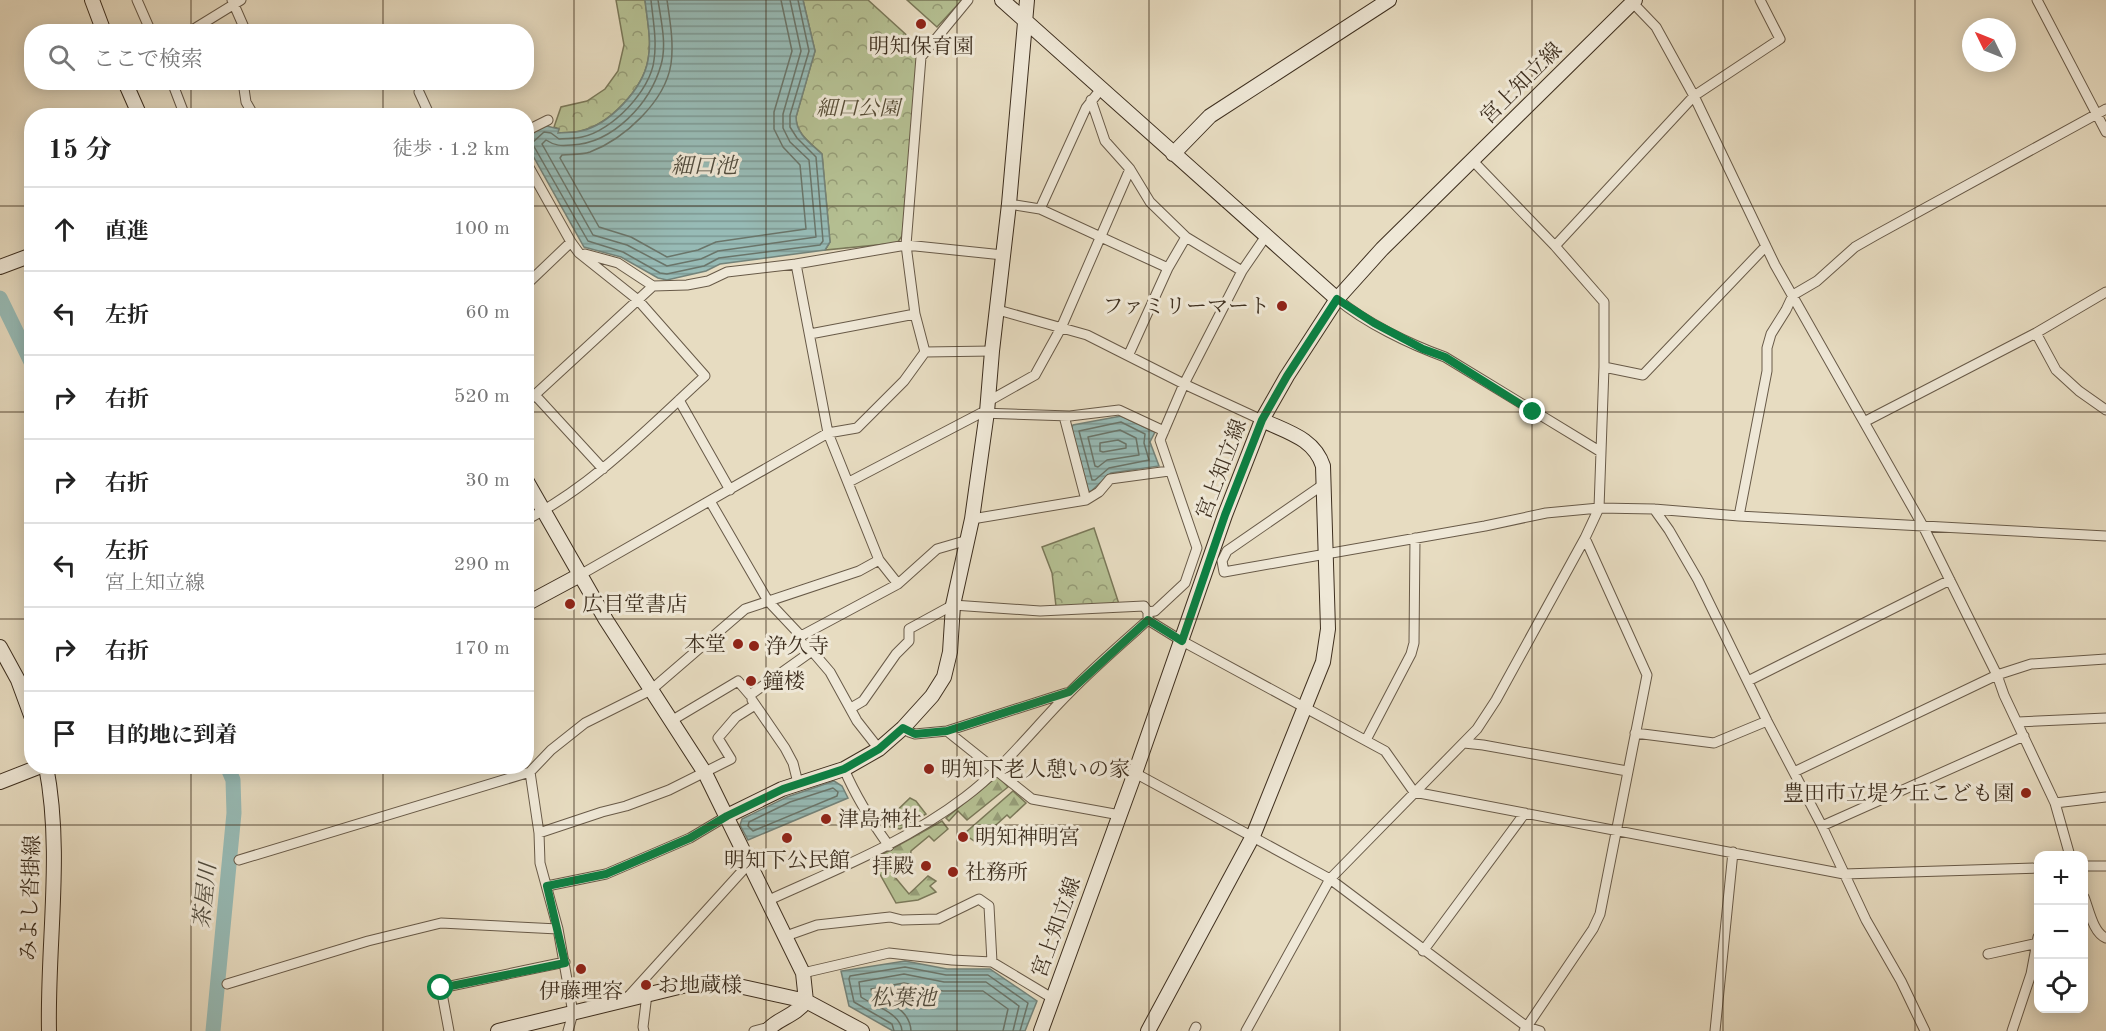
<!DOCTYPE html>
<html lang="ja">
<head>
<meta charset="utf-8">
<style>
  :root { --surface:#fff; --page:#f6f6f6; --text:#222; --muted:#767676; --line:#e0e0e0 }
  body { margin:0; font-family:"Old Standard TT","Noto Serif JP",serif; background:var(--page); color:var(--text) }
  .controls { position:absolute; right:18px; bottom:18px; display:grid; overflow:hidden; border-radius:12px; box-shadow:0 3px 15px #0003 }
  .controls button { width:54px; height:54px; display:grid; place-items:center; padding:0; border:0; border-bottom:2px solid var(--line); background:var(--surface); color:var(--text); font:30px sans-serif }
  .compass { position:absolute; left:1962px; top:18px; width:54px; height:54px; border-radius:50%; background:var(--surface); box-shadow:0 3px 15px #0003; rotate:313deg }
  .stop { position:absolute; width:18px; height:18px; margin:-14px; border:4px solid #0b8043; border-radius:50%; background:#fff }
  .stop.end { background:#0b8043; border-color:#fff; box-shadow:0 2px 6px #0008 }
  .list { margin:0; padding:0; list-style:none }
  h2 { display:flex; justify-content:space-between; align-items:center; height:78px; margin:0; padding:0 24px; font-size:26px }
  h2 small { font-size:20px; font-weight:400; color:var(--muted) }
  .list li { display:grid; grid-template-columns:39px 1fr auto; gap:18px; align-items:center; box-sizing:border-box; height:84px; padding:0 24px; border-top:2px solid var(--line) }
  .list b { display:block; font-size:22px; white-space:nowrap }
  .list p { margin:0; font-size:20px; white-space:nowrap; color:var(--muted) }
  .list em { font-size:20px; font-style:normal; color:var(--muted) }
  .icon { flex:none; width:33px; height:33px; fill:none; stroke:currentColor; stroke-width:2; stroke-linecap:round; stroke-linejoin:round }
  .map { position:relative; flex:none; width:2106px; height:1031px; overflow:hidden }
  .search { position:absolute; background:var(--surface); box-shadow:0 3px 15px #0003; left:24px; top:24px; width:510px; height:66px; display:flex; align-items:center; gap:15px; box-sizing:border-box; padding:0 21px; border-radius:24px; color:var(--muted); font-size:22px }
  .panel { position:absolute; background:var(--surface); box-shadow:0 3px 15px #0003; left:24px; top:108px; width:510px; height:666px; border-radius:24px }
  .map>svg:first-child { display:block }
  .forest { fill:url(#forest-firs); stroke:#7a7859; stroke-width:1.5 }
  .park { fill:url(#park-crowns); stroke:#7a7859; stroke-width:1.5 }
  .water { fill:url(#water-rules); stroke:#73837a; stroke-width:1.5 }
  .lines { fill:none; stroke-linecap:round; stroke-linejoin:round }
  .shore { stroke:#6a756a; stroke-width:1.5 }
  .river { stroke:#97bbb6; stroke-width:15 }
  .street-casing { stroke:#685a48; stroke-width:11 }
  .secondary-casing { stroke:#3e2f1f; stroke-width:16 }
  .street { stroke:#efe8d7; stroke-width:9 }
  .secondary { stroke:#efe8d7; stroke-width:14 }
  .route { stroke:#0b8043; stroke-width:8 }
  .grid { fill:none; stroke:#3e2f1f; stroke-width:1.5; stroke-opacity:0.55 }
  .poi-dot { fill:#8f2418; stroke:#efe8d7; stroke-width:2 }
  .labels { text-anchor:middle; stroke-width:6; stroke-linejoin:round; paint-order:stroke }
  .poi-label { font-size:21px; fill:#3e2f1f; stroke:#efe8d7; text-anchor:start }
  .street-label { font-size:21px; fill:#3e2f1f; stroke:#efe8d7 }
  .park-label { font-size:21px; font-style:italic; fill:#564c36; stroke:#efe8d7 }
  .water-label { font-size:22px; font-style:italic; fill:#504b3d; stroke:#efe8d7 }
</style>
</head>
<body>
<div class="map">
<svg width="2106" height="1031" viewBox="0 0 2106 1031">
  <defs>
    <pattern id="forest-firs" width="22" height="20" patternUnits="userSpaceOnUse" patternTransform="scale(1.5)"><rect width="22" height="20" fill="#b5c093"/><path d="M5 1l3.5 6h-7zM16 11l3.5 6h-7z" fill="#959c77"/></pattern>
    <pattern id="park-crowns" width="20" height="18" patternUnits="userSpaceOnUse" patternTransform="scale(1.5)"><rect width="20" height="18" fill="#b5c093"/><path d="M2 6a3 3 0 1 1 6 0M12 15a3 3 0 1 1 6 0" fill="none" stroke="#959c77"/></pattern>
    <pattern id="water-rules" width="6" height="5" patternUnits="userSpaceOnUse" patternTransform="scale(1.5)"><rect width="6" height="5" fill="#97bbb6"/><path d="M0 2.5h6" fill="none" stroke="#7d9893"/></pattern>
  </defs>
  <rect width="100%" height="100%" fill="#e7dcc1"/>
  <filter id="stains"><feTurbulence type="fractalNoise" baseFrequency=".00333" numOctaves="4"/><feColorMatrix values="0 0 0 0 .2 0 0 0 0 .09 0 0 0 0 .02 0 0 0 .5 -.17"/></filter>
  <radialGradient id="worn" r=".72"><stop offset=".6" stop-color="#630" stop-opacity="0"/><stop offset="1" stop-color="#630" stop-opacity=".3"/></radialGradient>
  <path class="forest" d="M998,776L1008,787L967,820L958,811L949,821L946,818Z
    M1013,791L1026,803L1010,818L1007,815L985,835L986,840L980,845L964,834Z
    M942,821L948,829L934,841L929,836L911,851L910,861L894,876L909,894L928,876L936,881L930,886L936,892L918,900L896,903L872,860Z"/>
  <path class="park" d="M616,0H645C647,19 652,41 648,60C643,89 609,125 580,131C573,133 565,132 557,133L559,129L554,127L561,107L587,101L605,89L618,71L624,45Z
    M803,0H868L923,50L902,236L897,243L825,250L830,242L822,154C811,143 796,134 796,117L815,51Z
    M907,0H962L937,27Z
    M1094,528L1119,604L1056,606L1052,573L1042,547Z
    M910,798L916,801L926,814L900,829L890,827L888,819Z
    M837,850L843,862L829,867L825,856Z"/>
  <path class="water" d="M645,0H803L815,51L796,117C796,134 810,143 822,154L830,242L825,250L720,264L706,271L667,280L658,278L621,257L584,247L527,145V139L543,125L559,129L558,133C565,132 574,133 581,131C609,125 643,89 648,60C652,41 647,19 645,0Z
    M1121,416L1155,432L1150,442L1159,466L1111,473L1088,494L1071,429L1073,425Z
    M834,781L842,786L848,798L748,840L740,825L742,819L787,797Z
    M905,961L947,969H990L1037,1001L1025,1031H893L849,1006L841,971Z"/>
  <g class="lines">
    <path class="shore" d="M651,0C653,20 657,40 654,60C651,90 612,131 582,137C575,139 566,138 559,139L551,133L544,132L532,143L588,241L623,252L660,273L667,274L704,266L719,258L820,245L823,241L816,157L797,138L790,127V115L809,51L798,0
      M658,0C661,20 667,45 661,65C650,104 613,143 572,145C561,146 555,146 546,140L542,144L593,235L627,245L667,266L701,259L718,251L816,237L809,160L790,142L783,128V114L801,51L790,0
      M667,0C670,21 674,43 671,64C665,102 624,139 590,152C581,155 571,154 562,155L560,158L599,227L631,237L667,257L698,250L716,242L806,229L800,165L783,147L774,129V112L792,51L781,0
      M1121,422L1145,434L1144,443L1149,460L1109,468L1095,480H1092L1079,431Z
      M1120,430L1136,438L1139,455L1107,460L1098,467L1095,466L1088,437Z
      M1118,440L1126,444V448L1103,452L1100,451V443Z
      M833,788L838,792L837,796L753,831L748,826L749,822L790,802Z
      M894,1031L892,1024L854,1002L849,979L850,976L905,967L946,975H988L1028,1003L1020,1031
      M902,1031C901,1013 874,1006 861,997L859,982L904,974L944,982H986L1019,1006L1013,1031
      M911,1031C910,1009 888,1003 872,993L871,989L904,983L943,991H983L1008,1009L1003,1031"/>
    <path class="river" d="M0,298L32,364
      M213,1031L234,813L233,780L227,766"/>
    <defs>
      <path id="street" d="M137,0L151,32
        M232,0L246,32
        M1630,0L1656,27L1694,96L1775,265L1923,526L1997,675L2004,695L2055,803L2070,856
        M2037,0L2106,132
        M189,32L241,0
        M172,82L185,116
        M243,82L246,102L254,116
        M419,92L430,116
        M1091,100L1105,141L1130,169L1150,202L1186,237L1242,271
        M526,131L548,120
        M526,162L571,242L579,253L638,300L705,376C649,427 594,485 526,520
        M1009,204L1040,209L1168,268L1129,354
        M1040,209L1086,108L1101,89
        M1555,246L1694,96L1780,39L1760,0
        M585,254L618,263L653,286
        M796,264L828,433L879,560L898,584
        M1168,268L1186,237
        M526,285L571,242
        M1337,299C1366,323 1409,344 1445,357L1601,452
        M998,310L1087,335L1184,384L1262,420
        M2036,333L2056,370L2079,391L2106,410
        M810,334L915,314
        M925,352L915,314L906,245L921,57L968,0
        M925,352L992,351
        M1604,367L1643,375L1766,246
        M535,395L603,469
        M679,400L730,490
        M987,402L1035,375L1061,328L1130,169
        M526,403L653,286L687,285L708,281L727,272L796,264L906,245L1003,255
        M1064,416L1086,500
        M1864,422L2036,333L2106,292
        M849,482L981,413L1070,416L1119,410L1164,431
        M1324,484L1227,551L1222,561L1224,572L1485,526L1546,513L1599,508L1654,509L1739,516L2106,536
        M710,501L768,601L801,636
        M1654,509L1669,530L1698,580L1767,721L1822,826L1866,920L1901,981L1925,1031
        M1739,516L1767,371V348L1771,334L1786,310L1793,295L1817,281L1855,247L1876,235L2106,109
        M972,519L1086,500L1099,492L1110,479L1169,471
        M580,575L828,433L857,428L904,381L925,352
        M1148,612L1155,611L1185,583L1197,548L1160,440L1184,384L1242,271L1266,236
        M1148,620L1182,641L1385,751L1414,792L1844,874L2038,868
        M1748,681L1950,580
        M752,700L785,748L793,763L798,783
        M851,708L863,701L896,654L909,641V629L953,605L1040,611L1144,606L1148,612V617
        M671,721L738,681L750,695L812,651
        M2018,722L2106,718
        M903,728L909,732L915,734L947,731L1066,693
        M947,731L1032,799L1120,815
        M1635,733L1714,743L1767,721
        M1366,740L1411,654L1414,643L1415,538
        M1464,743L1483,745L1627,771
        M879,749L857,721L830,672L812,651L798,640L801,636L898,584L937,549L968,540
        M844,769C856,797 871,821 889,846
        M530,772L539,833L540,863L558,929L573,1013L568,1031
        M1794,772L1997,675L2031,664L2106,659
        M1135,773L1330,879L1527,1027L1540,1031
        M2055,803L2106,797
        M1822,826L2024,736
        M539,833L602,812L626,806L669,790L731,759L718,738L736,717L755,705
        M239,860L530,772L551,750L585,723L651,690L745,609L859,571L879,560
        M2084,866H2106
        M547,886L606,874L690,838L727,816
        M2084,897C2089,909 2093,933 2106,938
        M769,900C837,869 906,842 965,797C1004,768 1034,728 1068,694C1093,668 1121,644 1148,620
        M786,936L817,925L890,917L902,920L938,919L979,899L989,906L992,962
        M1423,951L1525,813
        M1988,954L2038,943
        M803,973L889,953L952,960L992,962L1052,998
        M227,984L368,941L441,923L558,929
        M627,998L744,869L750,864
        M449,1031L441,988L565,962
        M644,1031L643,1027L647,994
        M754,1031L770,1027
        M1194,1031L1196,1027
        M1246,1031L1330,879L1477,729L1496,700L1585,538L1599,508L1604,367V302L1555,246L1473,161
        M1524,1031L1593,929L1600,914L1647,675L1585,538
        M1715,1031L1733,852
        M2012,1031L2031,974L2038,937"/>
      <path id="secondary" d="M92,0L104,32
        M1002,0L1337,299
        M125,82L140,116
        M1173,154L1210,116L1389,0
        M0,267L32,255
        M526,480L606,620L705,773L803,973L806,1001C795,1017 777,1018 767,1031
        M526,604L580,575
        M0,647L18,680L32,718
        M46,766C63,853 47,943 49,1031
        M0,782L41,766
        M727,816L782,789L844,769L879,749L903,728L932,696L944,677L950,652L953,605L972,519L987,412L992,351L1009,204L1027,0
        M498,1031L691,984L734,985L806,1001L862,1031
        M1041,1031L1135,773L1225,515L1262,420L1287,376L1337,299L1382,249L1635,0
        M1148,1031L1253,836L1323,662L1328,629L1323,466C1314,438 1287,432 1262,420"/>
    </defs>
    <use href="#street" class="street-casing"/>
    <use href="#secondary" class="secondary-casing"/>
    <use href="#street" class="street"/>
    <use href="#secondary" class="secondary"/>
  </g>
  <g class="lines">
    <path class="route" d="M441,988L565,963L547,886L606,874L690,838L727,816L783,789L844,769L879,749L903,728L915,734L947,731L1069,692L1148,620L1182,641L1225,515L1262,420L1287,376L1337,299L1374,323L1423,349L1445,357L1533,412"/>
  </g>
  <path class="grid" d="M191,0V32M383,0V32M574,0V1031M766,0V1031M957,0V1031M1149,0V1031M1340,0V1031M1532,0V1031M1723,0V1031M1915,0V1031M191,82V116M383,82V116M0,206H32M526,206H2106M0,412H32M526,412H2106M0,619H32M526,619H2106M191,766V1031M383,766V1031M0,825H2106"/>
  <g class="poi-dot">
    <circle cx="921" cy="24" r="6"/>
    <circle cx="1282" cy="306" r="6"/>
    <circle cx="570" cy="604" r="6"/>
    <circle cx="738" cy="644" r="6"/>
    <circle cx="754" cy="646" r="6"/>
    <circle cx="751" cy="681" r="6"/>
    <circle cx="929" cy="769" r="6"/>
    <circle cx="2026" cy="793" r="6"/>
    <circle cx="826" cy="819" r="6"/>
    <circle cx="963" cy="837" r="6"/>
    <circle cx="787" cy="838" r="6"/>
    <circle cx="926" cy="866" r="6"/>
    <circle cx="953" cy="872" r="6"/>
    <circle cx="581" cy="969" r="6"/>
    <circle cx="646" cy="985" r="6"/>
  </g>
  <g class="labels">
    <g class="poi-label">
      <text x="921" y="53" text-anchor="middle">明知保育園</text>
      <text x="1270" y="313" text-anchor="end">ファミリーマート</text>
      <text x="582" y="611">広目堂書店</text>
      <text x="726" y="651" text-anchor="end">本堂</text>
      <text x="766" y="653">浄久寺</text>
      <text x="763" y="688">鐘楼</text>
      <text x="941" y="776">明知下老人憩いの家</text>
      <text x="2014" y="800" text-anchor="end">豊田市立堤ケ丘こども園</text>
      <text x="838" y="826">津島神社</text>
      <text x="975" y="844">明知神明宮</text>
      <text x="787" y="867" text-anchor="middle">明知下公民館</text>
      <text x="914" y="873" text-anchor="end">拝殿</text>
      <text x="965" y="879">社務所</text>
      <text x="658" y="992">お地蔵様</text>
      <text x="581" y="998" text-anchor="middle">伊藤理容</text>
    </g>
    <g class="street-label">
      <text transform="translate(1521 83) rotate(-45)" y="7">宮上知立線</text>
      <text transform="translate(1221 469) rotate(-69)" y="7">宮上知立線</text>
      <text transform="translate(30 898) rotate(-88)" y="7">みよし沓掛線</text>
      <text transform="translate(1056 927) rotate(-70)" y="7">宮上知立線</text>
    </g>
    <g class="park-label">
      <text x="858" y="115">細口公園</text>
    </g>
    <g class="water-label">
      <text x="704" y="173">細口池</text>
      <text transform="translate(204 896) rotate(-84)" y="8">茶屋川</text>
      <text x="903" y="1005">松葉池</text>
    </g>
  </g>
  <rect width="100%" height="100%" filter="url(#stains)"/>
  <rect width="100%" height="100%" fill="url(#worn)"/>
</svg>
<div class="controls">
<button>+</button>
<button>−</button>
<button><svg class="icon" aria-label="locate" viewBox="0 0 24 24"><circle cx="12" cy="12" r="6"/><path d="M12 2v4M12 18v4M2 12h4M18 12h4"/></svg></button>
</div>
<svg class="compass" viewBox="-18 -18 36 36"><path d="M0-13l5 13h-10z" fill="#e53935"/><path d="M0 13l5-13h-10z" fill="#767676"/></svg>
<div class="stop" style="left:441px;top:988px"></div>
<div class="stop end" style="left:1533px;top:412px"></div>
<div class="search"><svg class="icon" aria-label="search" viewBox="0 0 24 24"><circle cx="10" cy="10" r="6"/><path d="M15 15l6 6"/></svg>ここで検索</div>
<section class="panel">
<h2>15 分<small>徒歩 · 1.2 km</small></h2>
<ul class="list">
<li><svg class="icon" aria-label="ahead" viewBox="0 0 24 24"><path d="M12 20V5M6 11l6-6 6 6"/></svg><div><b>直進</b></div><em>100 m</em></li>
<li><svg class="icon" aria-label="left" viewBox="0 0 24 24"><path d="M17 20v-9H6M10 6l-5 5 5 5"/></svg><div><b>左折</b></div><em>60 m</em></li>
<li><svg class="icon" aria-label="right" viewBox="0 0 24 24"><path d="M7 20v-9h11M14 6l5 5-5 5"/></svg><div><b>右折</b></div><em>520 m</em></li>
<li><svg class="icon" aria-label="right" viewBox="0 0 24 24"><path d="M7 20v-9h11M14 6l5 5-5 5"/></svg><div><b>右折</b></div><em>30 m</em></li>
<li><svg class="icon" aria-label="left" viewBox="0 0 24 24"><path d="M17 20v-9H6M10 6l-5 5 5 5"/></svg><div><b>左折</b><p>宮上知立線</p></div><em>290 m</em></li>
<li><svg class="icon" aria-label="right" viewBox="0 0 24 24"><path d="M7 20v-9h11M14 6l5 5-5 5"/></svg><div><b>右折</b></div><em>170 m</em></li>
<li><svg class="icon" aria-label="arrive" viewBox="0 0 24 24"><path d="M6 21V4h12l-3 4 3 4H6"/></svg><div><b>目的地に到着</b></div></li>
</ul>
</section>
</div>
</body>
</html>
